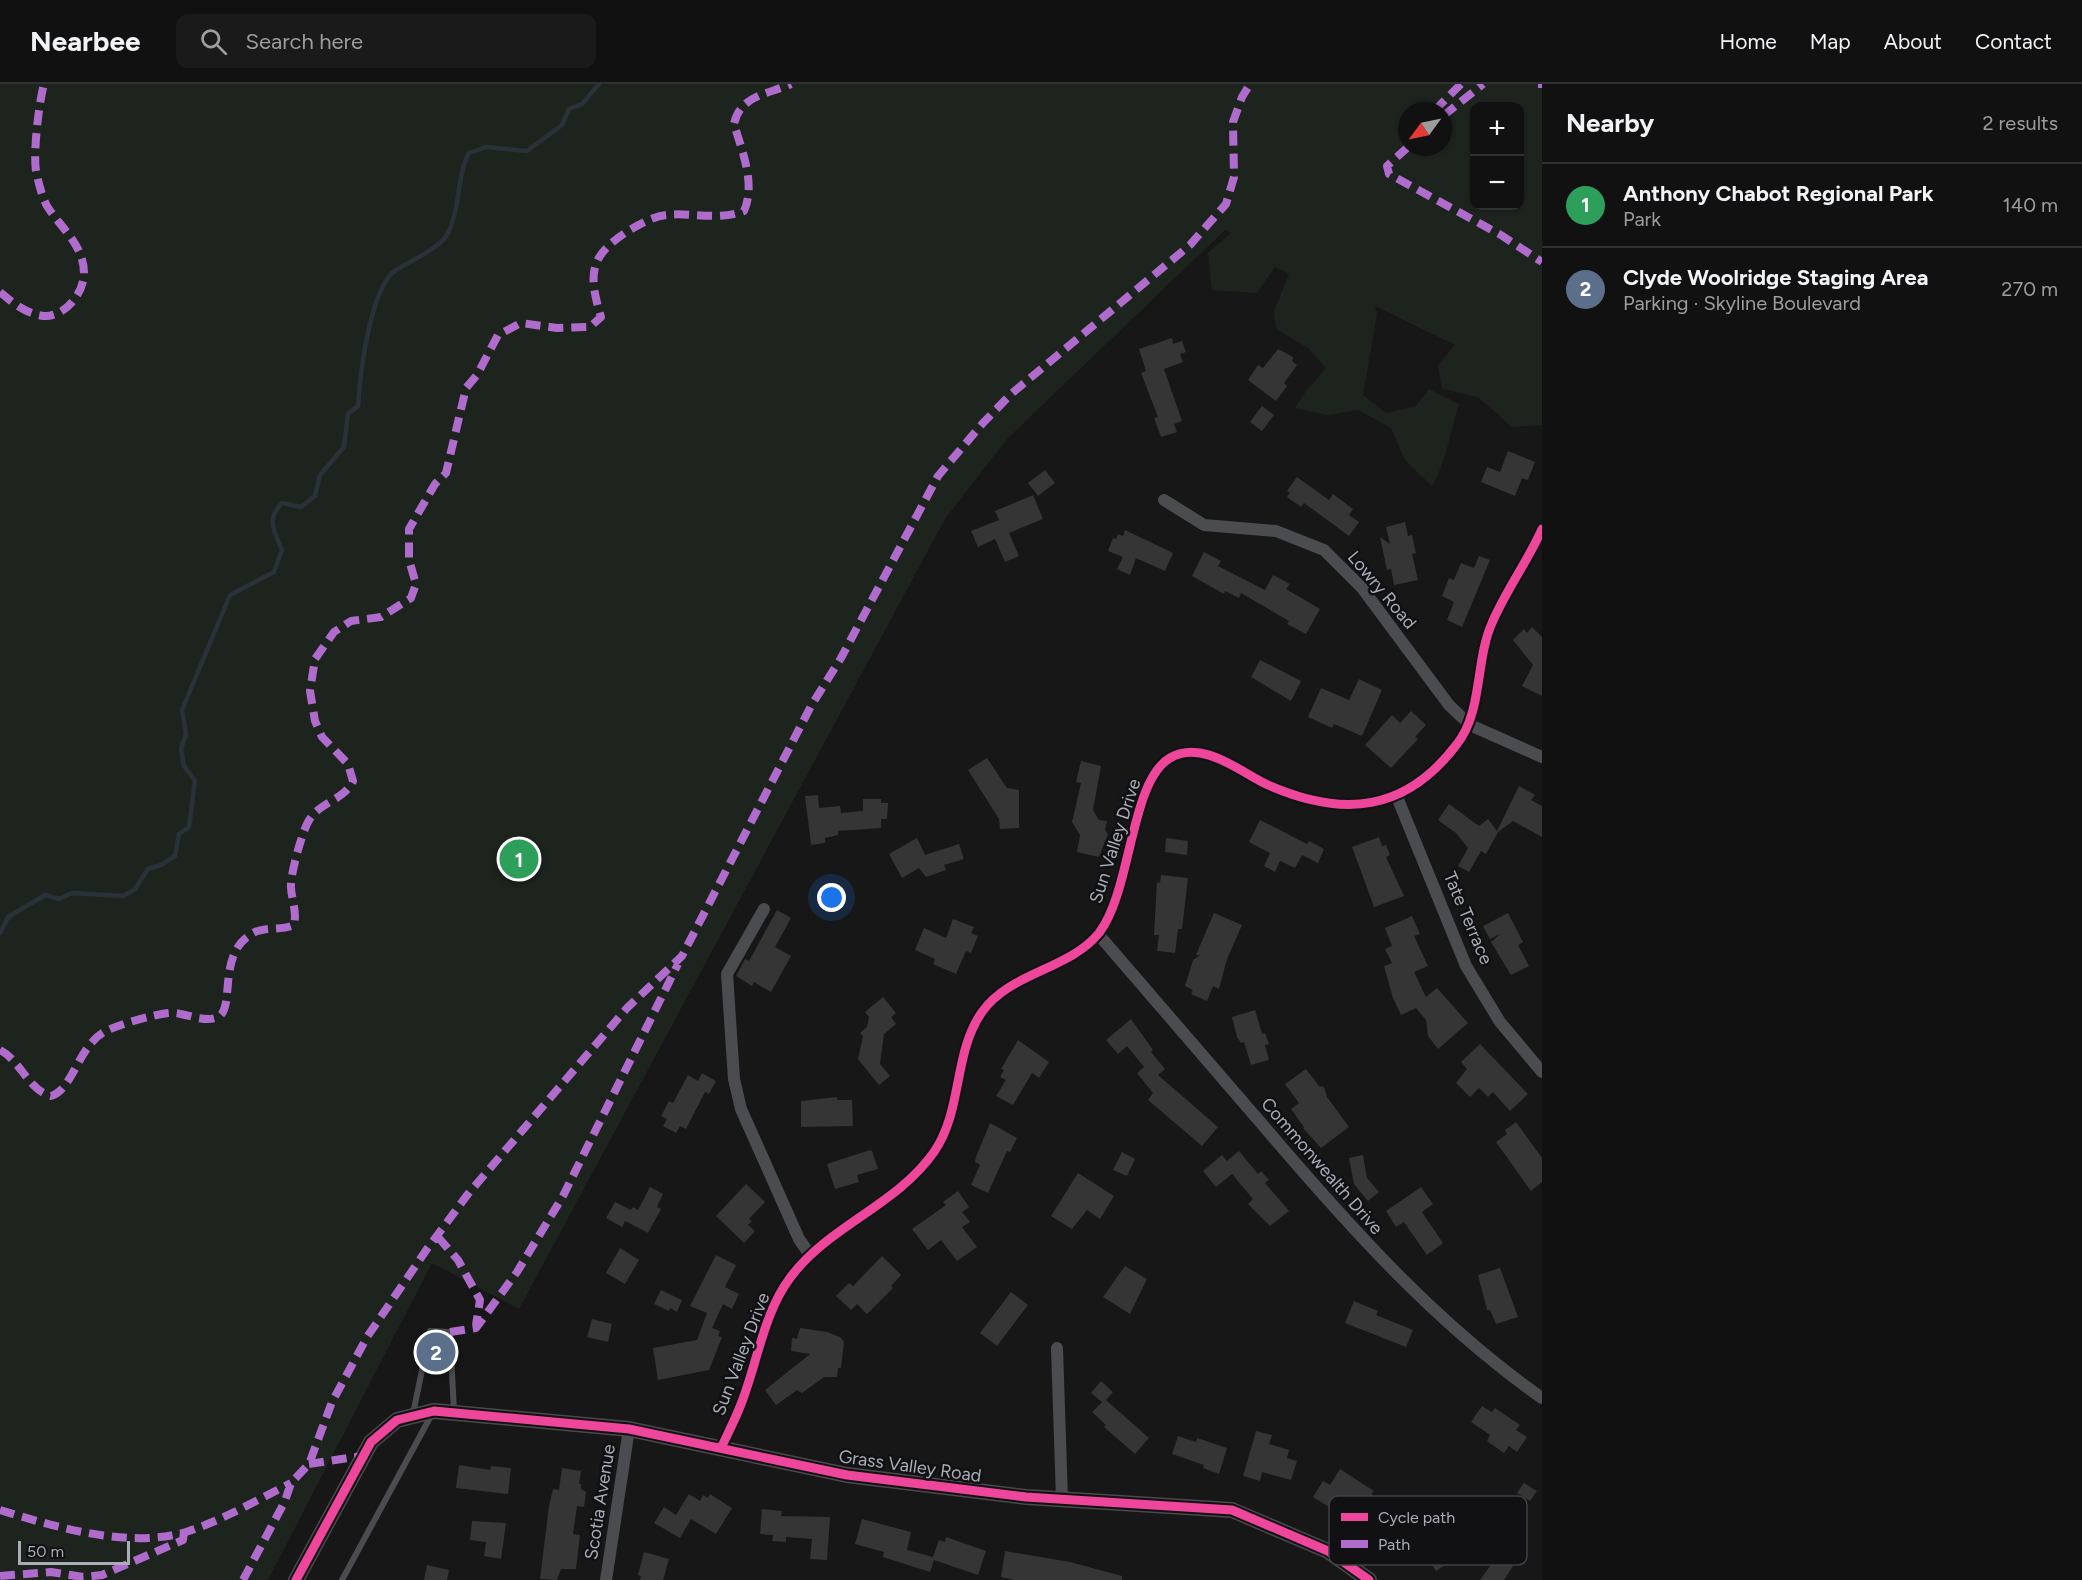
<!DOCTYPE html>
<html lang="en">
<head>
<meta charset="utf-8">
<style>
  :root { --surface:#111; --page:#1a1a1a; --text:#f1f3f6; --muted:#9c9d9f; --line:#303131; --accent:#b45309 }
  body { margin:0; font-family:Figtree,sans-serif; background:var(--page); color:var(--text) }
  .controls { position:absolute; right:18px; top:18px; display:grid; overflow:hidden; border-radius:12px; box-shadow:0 2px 4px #0004 }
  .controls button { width:54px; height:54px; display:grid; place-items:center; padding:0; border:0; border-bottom:2px solid var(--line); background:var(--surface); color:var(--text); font:30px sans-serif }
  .compass { position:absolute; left:1398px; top:18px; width:54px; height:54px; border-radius:50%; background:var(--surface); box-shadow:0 2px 4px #0004; rotate:237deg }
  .scale { position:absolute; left:18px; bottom:15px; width:112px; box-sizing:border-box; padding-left:6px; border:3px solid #a8adb8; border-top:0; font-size:16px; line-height:21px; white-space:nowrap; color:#a8adb8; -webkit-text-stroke:4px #111113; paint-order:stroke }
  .you { position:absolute; left:832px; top:814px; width:21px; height:21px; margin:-15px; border:4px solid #fff; border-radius:50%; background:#1a73e8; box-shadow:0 0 0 9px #1a73e833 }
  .badge { display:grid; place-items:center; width:39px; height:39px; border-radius:50%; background:var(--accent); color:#fff; font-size:20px; font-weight:700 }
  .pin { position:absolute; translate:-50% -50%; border:3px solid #fff; box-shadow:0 2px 6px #0006 }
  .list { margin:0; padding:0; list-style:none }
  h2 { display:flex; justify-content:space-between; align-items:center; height:78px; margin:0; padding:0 24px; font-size:26px }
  h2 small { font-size:20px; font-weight:400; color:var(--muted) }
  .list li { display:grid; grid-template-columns:39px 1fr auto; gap:18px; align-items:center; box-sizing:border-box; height:84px; padding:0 24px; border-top:2px solid var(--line) }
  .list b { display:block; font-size:22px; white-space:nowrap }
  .list p { margin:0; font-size:20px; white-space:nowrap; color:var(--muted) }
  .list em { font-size:20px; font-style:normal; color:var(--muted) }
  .icon { flex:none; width:33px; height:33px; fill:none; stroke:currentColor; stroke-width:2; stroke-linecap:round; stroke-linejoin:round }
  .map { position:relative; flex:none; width:1542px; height:1496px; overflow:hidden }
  header { display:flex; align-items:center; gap:36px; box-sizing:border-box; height:84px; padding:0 30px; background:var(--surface); border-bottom:2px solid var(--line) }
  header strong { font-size:28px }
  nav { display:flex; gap:33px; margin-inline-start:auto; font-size:21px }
  .search { width:420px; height:54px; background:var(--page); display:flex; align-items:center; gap:15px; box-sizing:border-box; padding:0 21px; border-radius:12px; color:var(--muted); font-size:22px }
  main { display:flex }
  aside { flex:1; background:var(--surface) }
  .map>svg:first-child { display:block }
  .green { fill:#1d241e; fill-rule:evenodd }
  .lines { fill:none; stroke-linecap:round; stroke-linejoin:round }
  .stream { stroke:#2a3239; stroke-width:4.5 }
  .building { fill:#353536 }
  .service { stroke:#4b4c50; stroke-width:6 }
  .minor { stroke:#4b4c50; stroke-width:12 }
  .secondary { stroke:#4a4a4e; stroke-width:16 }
  .quiet { stroke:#b06ccc; stroke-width:8; stroke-dasharray:15 8; stroke-linecap:butt }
  .cycleway-casing { stroke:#111113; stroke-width:13 }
  .cycleway { stroke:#ed469a; stroke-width:9 }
  .labels { text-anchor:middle; stroke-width:5; stroke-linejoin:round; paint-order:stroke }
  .street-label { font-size:18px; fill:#a8adb8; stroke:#111113 }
  .key { fill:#111113; stroke:#3e4045; stroke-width:1.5 }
  .key-label { font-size:16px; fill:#a8adb8 }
</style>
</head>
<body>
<header>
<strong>Nearbee</strong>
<div class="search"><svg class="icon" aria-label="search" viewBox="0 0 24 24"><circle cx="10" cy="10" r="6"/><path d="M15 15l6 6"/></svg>Search here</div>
<nav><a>Home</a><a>Map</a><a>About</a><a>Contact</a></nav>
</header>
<main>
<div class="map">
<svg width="1542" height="1496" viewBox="0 0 1542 1496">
  <rect width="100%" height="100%" fill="#171717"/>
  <path class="green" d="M0,0H1542V341L1512,343L1478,313L1442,305L1438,281L1455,261L1375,222L1377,230L1363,311L1386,329L1416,322L1429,305L1459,320C1450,348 1447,376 1432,402L1405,376L1391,344L1358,326L1328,331L1295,324L1306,307L1326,284L1308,264L1276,245L1274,227L1289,190L1275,183L1257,209L1212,206L1208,169L1231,149L1225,146L1007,355L945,435L519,1225L432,1179L268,1496H0ZM1520,22V122H1474V22ZM1407,27H1443V63H1407Z"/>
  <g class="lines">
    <path class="stream" d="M0,849L8,833L45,811L59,815L72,809L123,812L135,805L148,785L161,781L175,772L179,750L189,743L195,697L184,682L181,665L186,650L182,626L230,511L274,488L282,466C274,447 266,435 282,419L301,423L315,412L320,391L344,363L348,330L358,322C360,291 370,203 396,186C410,177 441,164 448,149C461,123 456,93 469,69L486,63L527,67L562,41L569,25L582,20L599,0"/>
  </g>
  <path class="building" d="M1172,254L1173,260L1182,257L1186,268L1180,270L1183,278L1164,285L1182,337L1174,340L1177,348L1161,353L1154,334L1158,333L1141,289L1146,287L1139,265Z
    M1278,265L1293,273L1292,277L1297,281L1284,299L1287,302L1276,317L1248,296L1258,281L1263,284Z
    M1262,322L1274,331L1262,347L1250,338Z
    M1508,367L1535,378L1528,396L1522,394L1515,412L1481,398L1487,383L1500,388Z
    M1045,386L1055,399L1038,412L1028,399Z
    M1297,393L1329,416L1333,410L1353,425L1349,431L1359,438L1349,452L1304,419L1301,423L1287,413L1290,409L1287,407Z
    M1033,411L1043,435L1009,449L1019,472L1005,478L995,455L978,463L971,447L999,436L995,427Z
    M1405,438L1408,452L1412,451L1416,469L1412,470L1418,496L1394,501L1391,485L1387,486L1380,453L1390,460L1386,443Z
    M1125,446L1173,469L1165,487L1136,474L1130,491L1117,485L1123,473L1108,467L1113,454L1116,455L1118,450L1123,452Z
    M1204,468L1221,477L1218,482L1265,506L1273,491L1290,500L1286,505L1320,525L1306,550L1287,540L1289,537L1241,509L1239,514L1225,507L1224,510L1192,492Z
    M1479,472L1490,476L1462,543L1447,536L1454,518L1442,512L1449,494L1454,496L1461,479L1474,484Z
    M1532,543L1542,553V612L1522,602L1533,581L1513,556L1524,545L1527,549Z
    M1260,576L1301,597L1291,617L1251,593Z
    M1359,595L1382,606L1362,652L1334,640L1332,644L1308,633L1321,604L1349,616Z
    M1411,627L1426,641L1415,653L1418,655L1391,684L1365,661L1392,631L1400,639Z
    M987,674L1007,704L1019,706V744L1000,745L999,735L968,686Z
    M1081,677L1101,682L1093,726L1099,736L1107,737L1105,746L1108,750L1099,773L1077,768L1080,751L1072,738L1081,699L1076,698Z
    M1519,702L1535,711L1531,716L1542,722V753L1513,737L1498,748L1486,770L1481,767L1469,788L1458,782L1468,764L1456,749L1438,736L1449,720L1479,742L1488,735L1497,747Z
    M818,711L819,724L840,722L841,729L863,727V715H881V719H888L887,735H881V744L838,747V751L825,754V759L811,761L805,712Z
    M1260,736L1307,760L1309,757L1324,765L1318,779L1302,771L1295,784L1280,777L1275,788L1264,782L1270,769L1249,758Z
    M1379,753L1382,762L1386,761L1390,771L1386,773L1404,812L1374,823L1352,763Z
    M917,754L925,771L959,760L964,775L944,781L946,786L926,793L919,784L902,794L889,770Z
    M1166,754L1188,757L1187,771L1165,768Z
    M1161,791L1188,794L1182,845H1178L1175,869L1157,867L1159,851H1154L1157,798L1160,799Z
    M777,826L791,834L775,863L791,872L771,908L754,898L752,902L736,892L745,875L749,877Z
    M1214,829L1242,841L1227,875L1219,905L1213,902L1207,917L1191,910L1193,906L1185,902L1193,876L1200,871H1196Z
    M1508,829L1523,858L1518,861L1529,882L1511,891L1491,858L1500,850L1490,855L1483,842Z
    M1412,832L1420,850L1414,852L1428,882L1414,888L1426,913L1437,904L1468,939L1438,965L1428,952L1426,936L1416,924L1401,931L1393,914L1384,882L1392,879L1385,865L1392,862L1385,844Z
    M953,835L974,843L971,849L978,852L971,869L966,867L956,890L933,880L935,875L915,866L924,844L946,854Z
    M883,913L896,929L891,933L896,940L884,950L880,980L890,992L879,1001L858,975L863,952L860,949L867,943L869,933L865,928Z
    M1255,926L1262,950L1265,949L1269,960L1265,961L1269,976L1251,981L1244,958L1241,959L1237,953L1232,933Z
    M1131,935L1153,966L1151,968L1165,985L1158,991L1218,1043L1202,1062L1148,1016L1153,1009L1137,989L1144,983L1127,962L1118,970L1106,956Z
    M1018,956L1049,978L1039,994L1032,989L1013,1021L996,1012L1006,996L1000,993L1004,986L1001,985Z
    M1480,960L1528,1010L1510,1027L1493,1008L1488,1013L1479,1004L1470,1013L1456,999L1467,985L1461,978Z
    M1306,985L1319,1002L1324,1003L1327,1013L1349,1043L1321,1064L1303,1044L1304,1043L1291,1025L1299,1019L1285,1000Z
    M702,989L716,997L709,1010L705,1008L686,1045L680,1042L676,1049L663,1042L667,1035L661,1032L669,1017L673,1019L688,991L698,997Z
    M837,1013V1016H852L853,1042L801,1043V1017Z
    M1516,1038L1542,1074V1098L1531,1107L1496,1058L1507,1050L1505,1046Z
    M990,1039L1017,1054L1010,1068L1007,1067L988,1109L971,1101L980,1081L975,1078L976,1073Z
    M870,1066L872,1067L878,1085L857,1091L859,1098L835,1105L827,1080Z
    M1239,1067L1258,1090L1261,1087L1269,1096L1265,1099L1289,1127L1270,1142L1248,1120L1253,1115L1232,1090L1216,1103L1203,1087L1222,1071L1227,1077Z
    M1122,1068L1135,1075L1127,1092L1113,1086Z
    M1363,1071L1367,1094L1379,1108L1368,1117L1354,1100L1349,1074Z
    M1078,1089L1114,1112L1100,1135L1087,1126L1072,1145L1051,1132Z
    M746,1100L765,1118L749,1135L752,1137L748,1141L755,1147L744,1159L716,1132Z
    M650,1103L663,1110L657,1123L661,1125L648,1149L625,1137L622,1143L606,1134L615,1118L631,1126L633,1123L638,1126Z
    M1421,1103L1433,1120L1422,1128L1443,1159L1427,1171L1404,1138L1396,1143L1386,1127Z
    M958,1107L969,1123L962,1128L970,1138L962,1143L977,1163L957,1177L941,1156L928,1166L912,1145L946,1121L943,1118Z
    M620,1164L639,1176L625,1200L606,1189Z
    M716,1171L736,1181L725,1203L739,1210L732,1225L723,1220L712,1244L720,1247L718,1252L722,1253L709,1286L658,1296L653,1264L697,1256L707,1229L690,1222Z
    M882,1172L901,1191L891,1202L893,1204L867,1230L857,1220L851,1226L836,1212L849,1199L853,1202Z
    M1125,1182L1147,1195L1130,1230L1103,1213Z
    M1500,1184L1518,1233L1496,1240L1490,1226H1487L1478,1191Z
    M661,1206L682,1216L677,1228L670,1224L669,1227L654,1220Z
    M1011,1208L1028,1221L997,1262L980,1249Z
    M1354,1217L1378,1227L1376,1231L1413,1246L1406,1263L1345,1239Z
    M592,1235L612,1240L608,1258L587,1253Z
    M800,1244L827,1248L840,1253L844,1258L841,1284H838L837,1293H824L802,1309L797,1306L776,1321L765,1306L810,1270L791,1267L792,1254L797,1255Z
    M1101,1297L1113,1308L1106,1316L1149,1354L1135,1370L1104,1343L1106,1341L1092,1328L1102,1318L1091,1309Z
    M1482,1322L1492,1328L1495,1324L1520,1341L1516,1346L1527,1353L1517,1368L1509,1362L1504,1369L1487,1357L1490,1351L1471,1338Z
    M1256,1347L1272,1351L1269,1360L1289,1366L1287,1374L1297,1377L1291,1396L1262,1388L1260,1397L1243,1392Z
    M1178,1352L1196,1358L1197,1354L1227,1364L1219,1390L1203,1384L1204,1381L1172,1370Z
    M459,1381L490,1386L491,1382L511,1384L508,1410L456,1404Z
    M562,1384L581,1387L579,1400H581V1405L586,1408L584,1423L577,1422L573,1450L580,1451L576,1485H561L557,1496L540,1495L549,1422L553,1405L559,1406Z
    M1340,1385L1374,1407L1371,1410L1381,1416L1377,1423L1384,1428L1376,1440L1334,1415L1329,1423L1313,1413L1323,1397L1330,1401Z
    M1524,1399L1537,1407L1530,1417L1517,1409Z
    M689,1410L700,1417L703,1411L708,1414L710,1410L732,1424L716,1450L691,1435L680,1454L654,1439L664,1423L676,1431Z
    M762,1425L782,1427L781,1432L830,1433L827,1476L810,1475L812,1455L786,1453V1458L772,1457L773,1451L760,1450Z
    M1434,1427L1444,1443L1447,1441L1462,1470L1436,1487L1415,1456L1402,1464L1392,1448L1408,1438L1411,1442Z
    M862,1435L911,1448L907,1466L933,1473L939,1456L945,1458L946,1453L986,1467L978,1491L934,1476L930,1488L883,1473L884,1468L855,1460Z
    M472,1437L506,1439L501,1475L484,1472L486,1458L470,1456Z
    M1005,1467L1070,1478L1122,1492V1496H1014L1001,1493Z
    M644,1468L669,1475L663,1496H640L641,1492L638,1491Z
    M1498,1471H1503L1511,1476L1513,1482L1504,1496H1480Z
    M427,1481L449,1486L447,1496H424Z"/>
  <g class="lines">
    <path class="service" d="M413,1330L430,1247L450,1248L454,1328
      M342,1496L432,1330"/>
    <path class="minor" d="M1164,416L1204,441L1276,447L1324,466L1362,504L1449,621L1470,641L1542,673
      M1397,713L1466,882L1500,938L1542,988
      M764,825L727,890L734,995L741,1025L799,1155L810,1171
      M1098,850C1152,913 1206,976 1261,1039C1346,1139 1434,1238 1542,1314
      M1057,1264L1062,1415
      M721,1364C729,1347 738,1330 744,1312C758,1274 765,1227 790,1194C828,1142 896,1122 934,1068C963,1026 953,969 982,928C1010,888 1069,886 1099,849C1132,806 1130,697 1170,674C1203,655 1240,688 1268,701C1343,734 1406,728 1457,660C1483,627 1475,577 1492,539C1506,506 1528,477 1542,445
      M606,1496L629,1345"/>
    <path class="secondary" d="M296,1496L371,1358L397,1336L434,1327L629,1345L847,1391L1026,1413L1232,1426L1328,1467L1369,1496"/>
    <path class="quiet" d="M1538,0H1542
      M1434,27L1461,0
      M1443,32L1483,0
      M1408,63L1387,82L1389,90L1501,151L1542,178
      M0,208C13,219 26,230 44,232C65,233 84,209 84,189C84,161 60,143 47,122C42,113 38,97 36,87C33,68 39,18 44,0
      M0,966C21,977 28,1006 51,1012C73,1006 78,961 106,947C120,940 152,931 168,929C183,927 203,940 218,933C236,924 216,869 253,849C266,842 281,847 294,841C297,828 292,817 291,804C290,791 301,753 307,740C317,718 344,717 353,697L348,680L322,653L315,637L310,607L315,575L334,548L351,537L381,533L411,514L416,500L409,476V445L435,400L446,389L466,304L477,291L498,251L521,239L557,244L590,243L601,233C588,190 589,172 628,147C640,140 652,133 666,131C692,128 719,137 744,127C756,100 742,67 734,40C740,11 769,10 791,0
      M438,1153L458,1176L480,1216L476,1241
      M450,1248L476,1244L517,1188L563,1112L678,880
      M309,1380L362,1372
      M0,1426C55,1443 129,1465 186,1448C223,1436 257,1416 291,1399
      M0,1492L51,1488L83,1493L102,1491L183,1456L184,1448
      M243,1496L285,1417L291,1399L309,1380L332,1318L367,1253L427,1165L468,1110L627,924L682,872L811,622L841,574L938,392L983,339L1011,310L1190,161L1226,120L1234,93L1233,38L1242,13L1250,0"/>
    <defs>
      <path id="cycleway" d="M721,1364C729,1347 738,1330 744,1312C758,1274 765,1227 790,1194C828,1142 896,1122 934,1068C963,1026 953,969 982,928C1010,888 1069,886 1099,849C1132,806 1130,697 1170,674C1203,655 1240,688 1268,701C1343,734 1406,728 1457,660C1483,627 1475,577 1492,539C1506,506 1528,477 1542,445
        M296,1496L371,1358L397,1336L434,1327L629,1345L847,1391L1026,1413L1232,1426L1328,1467L1369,1496"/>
    </defs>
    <use href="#cycleway" class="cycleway-casing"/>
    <use href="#cycleway" class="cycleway"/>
  </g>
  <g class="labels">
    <g class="street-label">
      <text transform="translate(1382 506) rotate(50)" y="6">Lowry Road</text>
      <text transform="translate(1115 757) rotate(-72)" y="6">Sun Valley Drive</text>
      <text transform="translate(1468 834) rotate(67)" y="6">Tate Terrace</text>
      <text transform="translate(1322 1082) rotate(49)" y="6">Commonwealth Drive</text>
      <text transform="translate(741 1270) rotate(-69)" y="6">Sun Valley Drive</text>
      <text transform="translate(910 1382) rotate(8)" y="6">Grass Valley Road</text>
      <text transform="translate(600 1418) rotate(-81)" y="6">Scotia Avenue</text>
    </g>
  </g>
  <rect x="1329" y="1412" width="198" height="69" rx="9" class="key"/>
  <rect x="1341" y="1429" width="27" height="8" fill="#ed469a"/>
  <rect x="1341" y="1456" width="27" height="8" fill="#b06ccc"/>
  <g class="key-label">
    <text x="1378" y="1439">Cycle path</text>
    <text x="1378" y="1466">Path</text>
  </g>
</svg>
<div class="controls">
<button>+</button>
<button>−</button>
</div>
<svg class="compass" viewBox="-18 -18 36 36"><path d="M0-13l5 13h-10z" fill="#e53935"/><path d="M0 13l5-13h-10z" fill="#9c9d9f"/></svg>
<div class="scale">50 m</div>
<div class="you"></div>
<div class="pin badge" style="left:519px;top:775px;background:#2e9e5b">1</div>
<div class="pin badge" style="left:436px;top:1268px;background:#5c6f8a">2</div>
</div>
<aside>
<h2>Nearby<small>2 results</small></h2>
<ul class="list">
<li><span class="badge" style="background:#2e9e5b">1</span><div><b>Anthony Chabot Regional Park</b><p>Park</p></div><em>140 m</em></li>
<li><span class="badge" style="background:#5c6f8a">2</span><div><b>Clyde Woolridge Staging Area</b><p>Parking · Skyline Boulevard</p></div><em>270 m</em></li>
</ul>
</aside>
</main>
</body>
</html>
